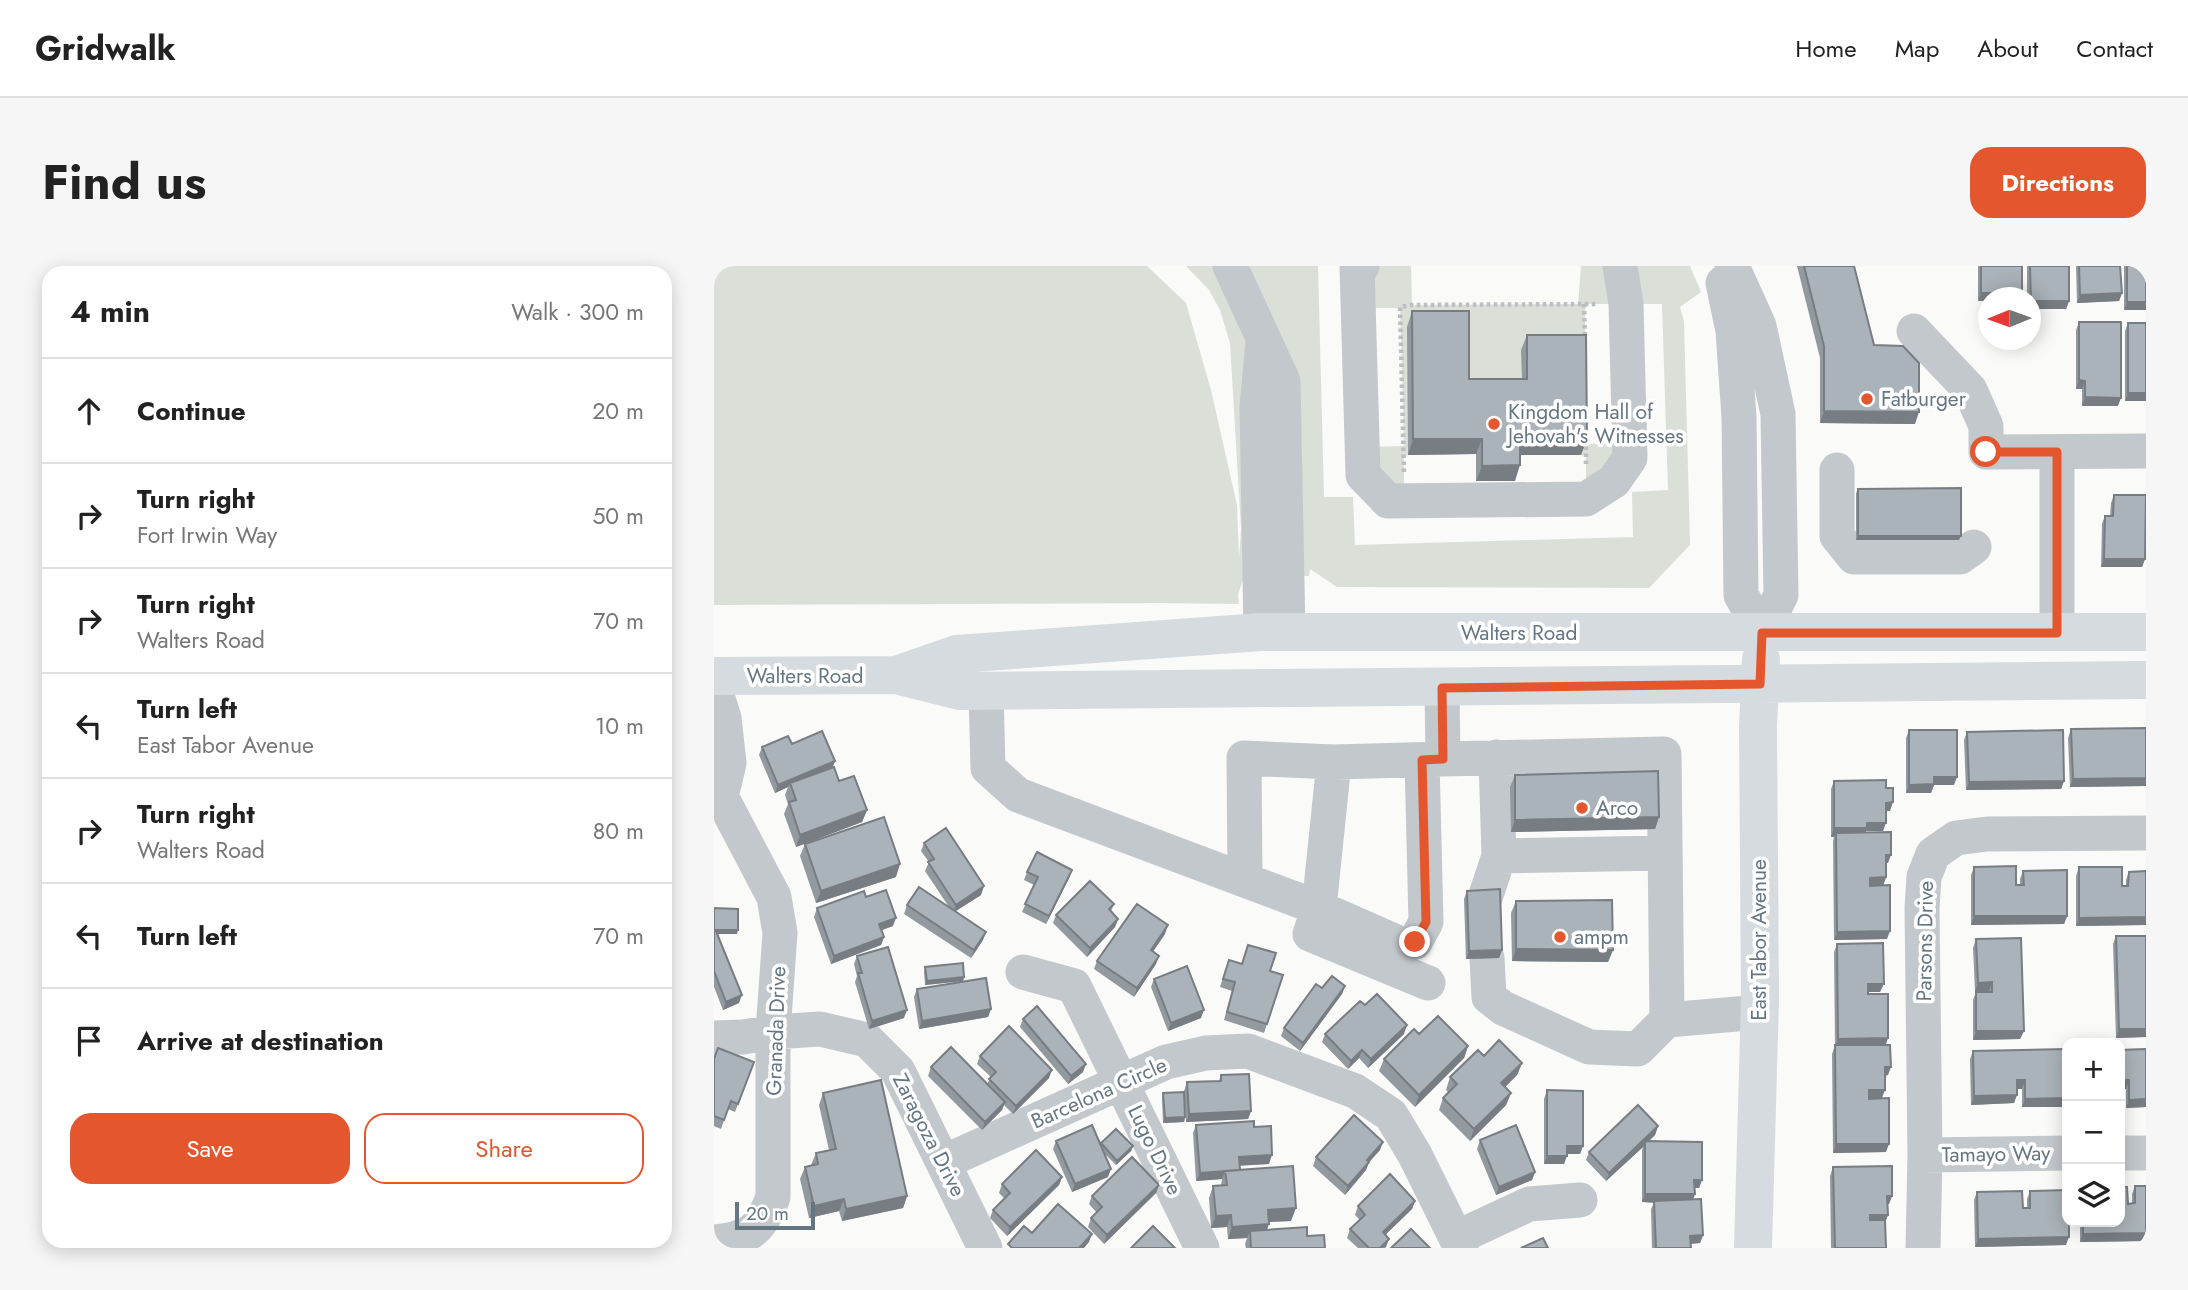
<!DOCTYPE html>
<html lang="en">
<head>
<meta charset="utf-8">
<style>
  :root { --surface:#fff; --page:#f6f6f6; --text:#222; --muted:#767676; --line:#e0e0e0; --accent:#e4572e }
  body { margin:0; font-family:Jost,sans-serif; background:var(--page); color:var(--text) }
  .controls { position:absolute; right:21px; bottom:21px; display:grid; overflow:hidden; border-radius:14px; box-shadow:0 4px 18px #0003 }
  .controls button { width:63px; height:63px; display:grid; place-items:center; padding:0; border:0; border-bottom:2px solid var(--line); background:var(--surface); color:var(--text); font:35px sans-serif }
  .compass { position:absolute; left:1264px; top:21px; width:63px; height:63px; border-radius:50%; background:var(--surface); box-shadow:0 4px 18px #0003; rotate:269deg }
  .scale { position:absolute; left:21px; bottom:18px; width:80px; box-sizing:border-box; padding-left:7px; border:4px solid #657683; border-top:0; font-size:19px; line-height:24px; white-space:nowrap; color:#657683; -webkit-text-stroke:5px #fff; paint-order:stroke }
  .stop { position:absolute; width:21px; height:21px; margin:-16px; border:5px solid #e4572e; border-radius:50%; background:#fff }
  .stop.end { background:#e4572e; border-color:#fff; box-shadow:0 2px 7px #0008 }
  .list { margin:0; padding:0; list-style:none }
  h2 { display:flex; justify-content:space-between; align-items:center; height:91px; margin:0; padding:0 28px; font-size:30px }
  h2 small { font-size:23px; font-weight:400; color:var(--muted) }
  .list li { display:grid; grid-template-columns:46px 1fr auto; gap:21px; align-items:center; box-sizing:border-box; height:105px; padding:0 28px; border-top:2px solid var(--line) }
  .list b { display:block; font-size:26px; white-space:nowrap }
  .list p { margin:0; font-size:23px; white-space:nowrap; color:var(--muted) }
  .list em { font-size:23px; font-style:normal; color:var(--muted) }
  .actions { display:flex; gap:14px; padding:21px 28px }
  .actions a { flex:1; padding:16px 0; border:2px solid var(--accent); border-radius:21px; text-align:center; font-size:24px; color:var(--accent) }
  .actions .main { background:var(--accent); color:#fff }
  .icon { flex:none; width:38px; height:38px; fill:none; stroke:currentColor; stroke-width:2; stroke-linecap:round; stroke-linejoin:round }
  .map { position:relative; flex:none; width:1432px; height:982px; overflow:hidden; border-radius:21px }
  header { display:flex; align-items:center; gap:42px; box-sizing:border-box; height:98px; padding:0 35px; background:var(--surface); border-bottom:2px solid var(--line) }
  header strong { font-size:33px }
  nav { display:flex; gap:38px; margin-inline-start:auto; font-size:24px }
  .intro { display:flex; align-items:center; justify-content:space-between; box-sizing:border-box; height:168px; padding:0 42px }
  h1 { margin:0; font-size:49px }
  .button { padding:18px 32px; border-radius:21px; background:var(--accent); color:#fff; font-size:24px; font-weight:700 }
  main { display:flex; gap:42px; padding:0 42px }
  aside { flex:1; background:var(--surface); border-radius:21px; box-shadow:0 4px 18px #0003 }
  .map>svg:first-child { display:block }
  .green { fill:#dadfd7 }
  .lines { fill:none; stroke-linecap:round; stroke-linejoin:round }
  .path { stroke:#bbbfc2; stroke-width:4.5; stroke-dasharray:3.5 3.5; stroke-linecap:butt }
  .minor { stroke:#c3c8cc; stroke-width:35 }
  .major { stroke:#d6dbdf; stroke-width:38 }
  .wall { fill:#929a9f }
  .shaded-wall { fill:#777d82 }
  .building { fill:#aab3b9; stroke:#777d82; stroke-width:2 }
  .route { stroke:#e4572e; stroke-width:9 }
  .poi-dot { fill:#e4572e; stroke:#fff; stroke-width:2.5 }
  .labels { text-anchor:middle; stroke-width:7; stroke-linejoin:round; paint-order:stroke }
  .poi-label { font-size:21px; fill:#657683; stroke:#fff; text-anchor:start }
  .street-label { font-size:21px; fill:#657683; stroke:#fff }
</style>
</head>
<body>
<header>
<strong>Gridwalk</strong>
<nav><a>Home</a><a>Map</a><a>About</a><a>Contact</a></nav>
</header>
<div class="intro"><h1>Find us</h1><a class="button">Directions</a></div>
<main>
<aside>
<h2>4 min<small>Walk · 300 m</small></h2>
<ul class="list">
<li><svg class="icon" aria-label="ahead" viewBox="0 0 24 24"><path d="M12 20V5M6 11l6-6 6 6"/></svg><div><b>Continue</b></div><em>20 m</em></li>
<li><svg class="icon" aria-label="right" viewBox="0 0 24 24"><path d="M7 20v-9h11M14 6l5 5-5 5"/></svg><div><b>Turn right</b><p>Fort Irwin Way</p></div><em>50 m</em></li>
<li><svg class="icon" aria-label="right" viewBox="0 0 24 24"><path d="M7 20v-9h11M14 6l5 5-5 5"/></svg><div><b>Turn right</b><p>Walters Road</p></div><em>70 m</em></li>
<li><svg class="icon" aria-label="left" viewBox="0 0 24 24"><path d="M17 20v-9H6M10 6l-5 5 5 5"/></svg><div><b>Turn left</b><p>East Tabor Avenue</p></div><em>10 m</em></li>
<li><svg class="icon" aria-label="right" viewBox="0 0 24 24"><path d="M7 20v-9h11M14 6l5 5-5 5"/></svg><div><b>Turn right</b><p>Walters Road</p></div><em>80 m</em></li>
<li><svg class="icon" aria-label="left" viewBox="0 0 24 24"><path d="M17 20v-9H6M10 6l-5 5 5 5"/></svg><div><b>Turn left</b></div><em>70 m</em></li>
<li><svg class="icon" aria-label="arrive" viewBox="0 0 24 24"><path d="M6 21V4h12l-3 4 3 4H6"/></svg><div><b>Arrive at destination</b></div></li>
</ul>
<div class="actions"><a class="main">Save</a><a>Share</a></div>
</aside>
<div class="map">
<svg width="1432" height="982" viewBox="0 0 1432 982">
  <rect width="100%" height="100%" fill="#fafaf8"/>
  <path class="green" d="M0,0H433L472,37L497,124L523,239L525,293L527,262L516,77L506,44L495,24L472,0H604L610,231H639L641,279L919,271L918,226L954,224L948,38H871L872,178L916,177L872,233V190L867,189L808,128L690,191V235L649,181L690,180L686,42H644L643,0H697L698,39L864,38L867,0H976L987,26L966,41L970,55L976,279L935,322L623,321L596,303L595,310L531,309L524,328L525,338L447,337L0,339Z"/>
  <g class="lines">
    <path class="path" d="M870,38L871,72
      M872,198V171
      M690,206L686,41L698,39L883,38"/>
    <path class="minor" d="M516,0L569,115L574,367
      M648,0H643L649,209L674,235L872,233L900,215L916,192L912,38L906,0
      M1018,0L1045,60L1064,148L1067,329L1048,367
      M1009,17L1019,65L1025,151L1027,329L1048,367
      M1200,65L1256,124L1272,160V186L1432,185
      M1343,186V367
      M1123,204V270L1140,291H1246L1260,281
      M547,366L543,141L549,76
      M0,420L10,452L15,497L7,531
      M728,422L729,493L950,488L953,754
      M272,425L274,502L304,529L605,642L620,496L530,492L531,613
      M782,491L785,590L951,587
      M708,494L712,656L701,676L687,678L605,642L596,668L714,717
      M620,496L729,493
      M0,517L60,631L66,667L59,766V931C47,964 35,973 0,976
      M771,632L785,590
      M773,692L775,731L789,742L875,781L924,783L953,754L1046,746
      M309,706L360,720L488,982
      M0,772L29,771L59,766L106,763L153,774L184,805L271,982
      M1406,887H1432
      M1211,889L1353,887
      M230,896L452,796L492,787L534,785L641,825L677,849L701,889L747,982
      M742,972L815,938L866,934
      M1209,982L1211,889L1208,642L1210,611L1219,588L1242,572L1273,568L1432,567"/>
    <path class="major" d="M182,409L243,388L547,366H1432
      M0,410L182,409L246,425L1432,414
      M1039,982L1046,733L1044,461L1047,393"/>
  </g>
  <path class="wall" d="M1083,0H1140L1160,79L1201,158L1106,157V92Z
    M1264,0H1308V32H1275V35H1264Z
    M1313,0H1355V35L1352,43L1317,32H1313Z
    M1362,0H1406L1408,27L1405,35L1363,37Z
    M1410,0H1432V44H1410Z
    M698,45L755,113H808L807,84L813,69L873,173L867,189H806L801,215H762V188L694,189L693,61Z
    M1365,56L1404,140H1368V123H1362V64Z
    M1414,57L1432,135H1411V65Z
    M1144,223L1245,274H1142V227Z
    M1400,229L1431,293L1428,301H1387L1388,258L1391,250H1396L1397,237Z
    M1432,462V520L1356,521L1354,472L1357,463Z
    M1195,464L1240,519H1220L1217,527H1192V472Z
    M1253,466L1350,515L1347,523L1252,524L1250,474Z
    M78,478L121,495L118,502L125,515L153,544L148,556L82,581L70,548L74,538L71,529L74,521L61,527L45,489L48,481Z
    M801,509L945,551L941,563L797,566L796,521Z
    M1120,515L1172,522L1176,545H1172L1169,565H1152V566L1174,597H1172V611L1169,620L1173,673L1120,674L1119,575L1120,571H1117V523Z
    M210,577L267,629L241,645L269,674L257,692L190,648L193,639L235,641L211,605L215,596L207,585Z
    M91,578L182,611L102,637L86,590Z
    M1260,601L1302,619H1306V613L1309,605L1353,650L1350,658L1257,659V609Z
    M1365,601L1408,620H1412V614L1415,606L1432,605V659L1362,660V610Z
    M358,604L355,612L332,658L308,646L320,619L310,614L313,606Z
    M753,625L788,684L785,692L752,693L750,633Z
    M152,631L179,660L168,664L170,671L167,679L117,698L100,651L103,642Z
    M802,635L899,684L894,696L798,695L797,647Z
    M400,638L397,645L404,653L401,661L373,691L339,657L342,649Z
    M0,642L23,668H4L25,737L9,744L0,721Z
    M451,668L438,686L442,698L420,731L380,703L383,695Z
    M1402,670L1432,771L1402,772L1399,678Z
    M1262,673L1310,765L1306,773L1259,774V734L1262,726H1275V725H1261L1259,682Z
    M1123,678L1166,726H1154V728L1172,779L1174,809L1171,810L1168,832L1172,886L1119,887L1118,788L1121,779L1120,686Z
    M534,679L556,705L553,758L550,767L510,754L518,725L506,721L512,702L528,697Z
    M143,690L190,752L155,763L141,716L143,710L140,698Z
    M211,701L250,711L249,715L211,719L210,706Z
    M440,713L487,752L454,765L437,721Z
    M631,720L628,728L586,785L567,770L570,762L608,722Z
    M203,723L277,743L274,751L205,763L200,731Z
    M651,739L690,768L654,802L645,792L634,803L608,776L611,768Z
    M309,753L369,806L354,818L306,761Z
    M705,768L754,780L750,792L701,841L665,805L670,793Z
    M1352,783L1350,841H1308V823H1303L1300,837L1257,839L1256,793L1259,785Z
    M1432,783V841L1412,842V823H1409V829L1406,837V784Z
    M266,790L335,812L299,848L290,839L288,844L268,864L214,810L217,801L273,818L277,811L263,798Z
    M770,790L808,797L803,809L791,821L797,827L792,839L756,875L725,844L729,832L735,827L732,824L736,811Z
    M0,793L40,796L21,846L14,843L7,863L0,860Z
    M507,809L537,845L534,853L472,856L470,825L473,816L505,815Z
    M833,824L869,880L866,888H853L850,898H830V833Z
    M109,827L193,930L189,942L128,955L125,945L95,952L86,913L91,901L97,899L102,887L115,884L105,839Z
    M449,827L471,851L470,856L449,857L448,832Z
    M482,859L540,861L555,898L526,899V904L577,955L555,956L553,964L593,970L611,982H532L531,978L533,972L514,973L513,961L497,962L495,932L499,920L507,919L508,913L482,915L479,867Z
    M944,860L941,869L934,875L988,914L985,922H980L981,928L979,934L989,969L986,977L976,978L977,982H938L937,943L940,937L928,936V884L929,881L892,915L872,894L875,886Z
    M766,874L821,906L818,914L782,929L763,883Z
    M342,875L386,878L419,880L417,885L402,899L390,887L394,911L358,926L339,883Z
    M666,884L655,896L652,904L631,929L599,900L602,891Z
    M1119,901L1178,930L1175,938H1173L1174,949L1171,956L1172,982H1117L1116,910Z
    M348,911L345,919L293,970L276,952L279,944L291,933L285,927L288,918Z
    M445,919L442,927L390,978L374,961L377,952L383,947L375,938L378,930Z
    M1421,920L1432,975L1366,976V956H1406L1414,938L1418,937V928Z
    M1316,925L1352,979L1261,981L1260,934L1263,926L1309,942H1313V933Z
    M701,935L698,943L671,969L672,981L671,982H644L633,972L636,963L646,954L641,949L644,940Z"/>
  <path class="shaded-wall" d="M1267,27H1283L1282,32H1275V35H1264Z
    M1408,27L1405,35L1363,37L1366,29Z
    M1317,35H1355L1352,43H1317Z
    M1413,36H1432V44H1410Z
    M1365,114L1371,115L1368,123H1362Z
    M1414,127H1432V135H1411Z
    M1371,131L1407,132L1404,140H1368Z
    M1110,145L1205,146L1201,158L1106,157Z
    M699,173H768L762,188L694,189Z
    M806,173H873L867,189H800Z
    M806,199L801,215H762L768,200Z
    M1144,270H1247L1245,274H1142Z
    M1390,293H1431L1428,301H1387Z
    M121,495L118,503L76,517L74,521L61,527L64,519Z
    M1220,511H1243L1240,519H1220L1217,527H1192L1195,519Z
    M1432,512V520L1356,521L1359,513Z
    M1350,515L1347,523L1252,524L1255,516Z
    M1179,536L1176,545H1169L1172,537Z
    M153,544L148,556L82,581L86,569Z
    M945,551L941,563L797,566L801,554Z
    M1153,557H1172L1169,565H1152L1150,570L1122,567L1120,571H1117L1120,562Z
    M1172,589H1177L1174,597H1169Z
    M186,598L182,611L102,637L107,625Z
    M358,604L355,612L332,658L335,650Z
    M1172,611L1169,620H1153L1156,612Z
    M270,620L267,629L239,647L242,639Z
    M1260,650H1353L1350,658L1257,659Z
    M1432,651V659L1362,660L1365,652Z
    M182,652L179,660L162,666L165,658Z
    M404,653L401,661L373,691L376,682Z
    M454,659L451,668L434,693L437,684Z
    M0,664H24L23,668H0Z
    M1176,665L1173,673L1120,674L1123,666Z
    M272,666L269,674L257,692L260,684Z
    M170,671L167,679L117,698L120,690Z
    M802,683L899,684L894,696L798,695Z
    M788,684L785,692L752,693L755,685Z
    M445,690L442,698L420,731L423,722Z
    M250,711L249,715L211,719L213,715Z
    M1278,716L1275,725H1261L1264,717Z
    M1154,718H1170L1166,726H1151Z
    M631,720L628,728L586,785L589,777Z
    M28,729L25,737L9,744L12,736Z
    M277,743L274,751L205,763L208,755Z
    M193,744L190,752L155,763L158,755Z
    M490,744L487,752L454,765L457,757Z
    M693,759L690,768L654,802L657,793Z
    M1405,763H1432V771L1402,772Z
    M1262,765H1310L1306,773L1259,774Z
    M1174,772L1171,781H1121L1124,773Z
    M754,780L750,792L701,841L705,829Z
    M648,784L645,792L634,803L637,795Z
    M808,797L803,809L783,829L787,817Z
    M372,798L369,806L354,818L357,810Z
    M1171,801H1177L1174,809L1168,810Z
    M338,804L335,812L299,848L302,840Z
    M1303,814H1311L1308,823H1300Z
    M1408,814H1415L1412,823H1406Z
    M1155,824H1171L1168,832L1152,833Z
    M797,827L792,839L756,875L760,863Z
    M1303,829L1300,837L1257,839L1260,830Z
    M1353,832L1350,841H1308L1311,833Z
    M1432,833V841L1412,842L1415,834Z
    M291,836L288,844L268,864L271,856Z
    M537,845L534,853L472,856L475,848Z
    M471,851L470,856L449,857L451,852Z
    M944,860L941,869L931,879V875L929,881L892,915L895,907Z
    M669,876L666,884L650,902L653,894Z
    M1122,878H1175L1172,886L1119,887Z
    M419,880L417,885L402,899L403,895Z
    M853,880H869L866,888H850Z
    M558,889L555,898L522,900L525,891Z
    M833,890H853L850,898H830Z
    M655,896L652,904L631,929L634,920Z
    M397,903L394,911L358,926L361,918Z
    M511,905L508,913L482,915L486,907Z
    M821,906L818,914L782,929L785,921Z
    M348,911L345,919L293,970L296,961Z
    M980,914H988L985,922H977Z
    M445,919L442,927L390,978L393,969Z
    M931,928H981L977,937L928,936Z
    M193,930L189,942L128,955L132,943Z
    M1173,930H1178L1175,938H1170Z
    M130,933L125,945L95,952L100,940Z
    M701,935L698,943L666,974L669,966Z
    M582,942L577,955L549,956L554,944Z
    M517,949L513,961L497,962L502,950Z
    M1156,949H1174L1171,957H1153Z
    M555,958L550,970L536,965L533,972L514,973L518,961Z
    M1432,967V975L1366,976L1369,968Z
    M378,968L375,976L370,982H365Z
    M989,969L986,977L973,978L976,970Z
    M1355,971L1352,979L1261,981L1264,973Z
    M675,973L672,981L666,982Z"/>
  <path class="building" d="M1090,0H1140L1160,79L1189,80L1205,97V146L1110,145V80Z
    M1267,0H1308V32H1283V27H1267Z
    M1316,0H1355V35H1317Z
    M1365,0H1406L1408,27L1366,29Z
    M1413,0H1432V36H1413Z
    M698,45H755V113H813V69H872L873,173H806V199L768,200V173H699Z
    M1365,56H1407V132L1371,131V115L1365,114Z
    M1414,57H1432V127H1414Z
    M1247,222V270H1144V223Z
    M1400,229H1432L1431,293H1390L1391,250H1399Z
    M1432,462V512L1359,513L1357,463Z
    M1195,464H1243V511H1220V518L1195,519Z
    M1349,464L1350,515L1255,516L1253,466Z
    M108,465L121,495L64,519L48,481L74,470L78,478Z
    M120,501L125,515L140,510L153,544L86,569L75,536L82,534L76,517Z
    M944,505L945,551L801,554V509Z
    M1172,514V522H1179V536L1172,537V557H1153V562H1120V515Z
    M170,551L186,598L107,625L91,578Z
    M232,562L270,620L242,639L214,596L220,593L210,577Z
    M1177,566V589H1172V611L1156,612V620L1176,619V665L1123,666L1122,567Z
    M323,586L358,604L335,650L311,638L324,611L313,606Z
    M1302,600V619H1310L1309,605L1353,604V650H1260V601Z
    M1365,601H1408V620H1414L1415,606L1432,605V651L1365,652Z
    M376,615L400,638L395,643L404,653L376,682L342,649Z
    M205,621L272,666L260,684L193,639Z
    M786,623L788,684L755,685L753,625Z
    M172,624L182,652L165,658L170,671L120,690L103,642L150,625L152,631Z
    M898,634L899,684L802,683V635Z
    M423,638L454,659L437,684L445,690L423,722L383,695Z
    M0,642L24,643V664H0Z
    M0,665H2L28,729L12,736L0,705Z
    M1402,670H1432V763H1405Z
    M1307,672L1310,765H1262V726H1278V716L1264,717L1262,673Z
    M1169,677L1170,718H1154V728H1174V772L1124,773L1123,678Z
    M534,679L562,687L556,705L569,709L553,758L513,746L521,716L509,713L515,694L528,698Z
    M174,681L193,744L158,755L144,707H148L143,690Z
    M249,697L250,711L213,715L211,701Z
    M473,700L490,744L457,757L440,713Z
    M618,710L631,720L589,777L570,762L602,718L608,722Z
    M272,712L277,743L208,755L203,723Z
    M663,728L693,759L657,793L648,784L637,795L611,768L646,735L651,739Z
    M323,740L372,798L357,810L309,753Z
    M724,750L754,780L705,829L670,793L700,763L705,768Z
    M295,760L338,804L302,840L275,813L282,806L266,790Z
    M785,774L808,797L787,817L797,827L760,863L729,832L743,818L736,811L764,784L770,790Z
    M1121,779H1176L1177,801H1171V824H1155V833L1175,832V878H1122Z
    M237,781L291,836L271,856L217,801Z
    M4,782L40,796L24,838L17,835L10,854L0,850V793Z
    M1352,783L1353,832L1311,833V814H1303V829L1260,830L1259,785Z
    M1432,783V833L1415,834V814H1408L1409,829H1406V784Z
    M535,808L537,845L475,848L473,816L507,815V809Z
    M167,814L193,930L132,943L130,933L100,940L91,901L104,898L102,887L122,883L109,827Z
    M833,824L869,825V880H853V890H833Z
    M470,826L471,851L451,852L449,827Z
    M924,839L944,860L895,907L875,886Z
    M640,849L669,876L653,894L655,896L634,920L602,891Z
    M540,855V861L557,860L558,889L525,891L526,904L486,907L482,859Z
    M378,859L397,903L361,918L342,875Z
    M802,859L821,906L785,921L766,874Z
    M402,863L419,880L403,895L387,877Z
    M931,875L988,876V914H980L981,928H931Z
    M322,884L348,911L296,961L279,944L296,927L288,918Z
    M418,891L445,919L393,969L377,952L388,941L378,930Z
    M579,900L582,942L554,944L555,958L518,961L517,949L502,950L499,920L513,919L511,905Z
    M1178,900V930H1173L1174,949H1156V954H1171L1172,982H1121L1119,901Z
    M676,908L701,935L669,966L675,973L666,982H655L636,963L651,949L644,940Z
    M1421,920H1432V967L1369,968V956H1406V921H1413L1414,938L1421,937Z
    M1353,924V956H1355V971L1264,973L1263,926L1308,925L1309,942H1316V925Z
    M987,933L989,969L976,970L977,982H942L940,935Z
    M344,938L378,968L365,982H298L294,978L310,960L318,967Z
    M439,960L461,982H417Z
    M593,961V970L610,969L611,982H537L536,965Z
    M697,963L716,982H677Z
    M829,972L834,982H807Z"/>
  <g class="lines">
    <path class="route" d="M701,676L712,656L708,494L729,493L728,422L1046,418L1048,367H1343V186H1272"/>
  </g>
  <g class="poi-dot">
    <circle cx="1153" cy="133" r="7"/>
    <circle cx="780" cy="158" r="7"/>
    <circle cx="868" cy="542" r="7"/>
    <circle cx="846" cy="671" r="7"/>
  </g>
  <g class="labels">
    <g class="poi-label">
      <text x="1167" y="140">Fatburger</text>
      <text x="794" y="153">Kingdom Hall of<tspan x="794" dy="24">Jehovah's Witnesses</tspan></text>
      <text x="882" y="549">Arco</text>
      <text x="860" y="678">ampm</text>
    </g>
    <g class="street-label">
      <text x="805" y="374">Walters Road</text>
      <text x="91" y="417">Walters Road</text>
      <text transform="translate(1045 674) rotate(-90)" y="7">East Tabor Avenue</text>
      <text transform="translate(1211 675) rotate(-89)" y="7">Parsons Drive</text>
      <text transform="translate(62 765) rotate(-88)" y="7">Granada Drive</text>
      <text transform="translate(385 827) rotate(-24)" y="7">Barcelona Circle</text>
      <text transform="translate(215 869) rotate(63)" y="7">Zaragoza Drive</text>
      <text transform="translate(441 884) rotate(64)" y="7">Lugo Drive</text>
      <text transform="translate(1282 888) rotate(-1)" y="7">Tamayo Way</text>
    </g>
  </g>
</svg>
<div class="controls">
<button>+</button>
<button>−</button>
<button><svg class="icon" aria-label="layers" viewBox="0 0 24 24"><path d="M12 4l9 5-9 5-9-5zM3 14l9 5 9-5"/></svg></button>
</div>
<svg class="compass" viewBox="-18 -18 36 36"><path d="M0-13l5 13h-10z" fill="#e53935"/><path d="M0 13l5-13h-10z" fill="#767676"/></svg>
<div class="scale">20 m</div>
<div class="stop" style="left:1272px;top:186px"></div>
<div class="stop end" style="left:701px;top:676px"></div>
</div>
</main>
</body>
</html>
